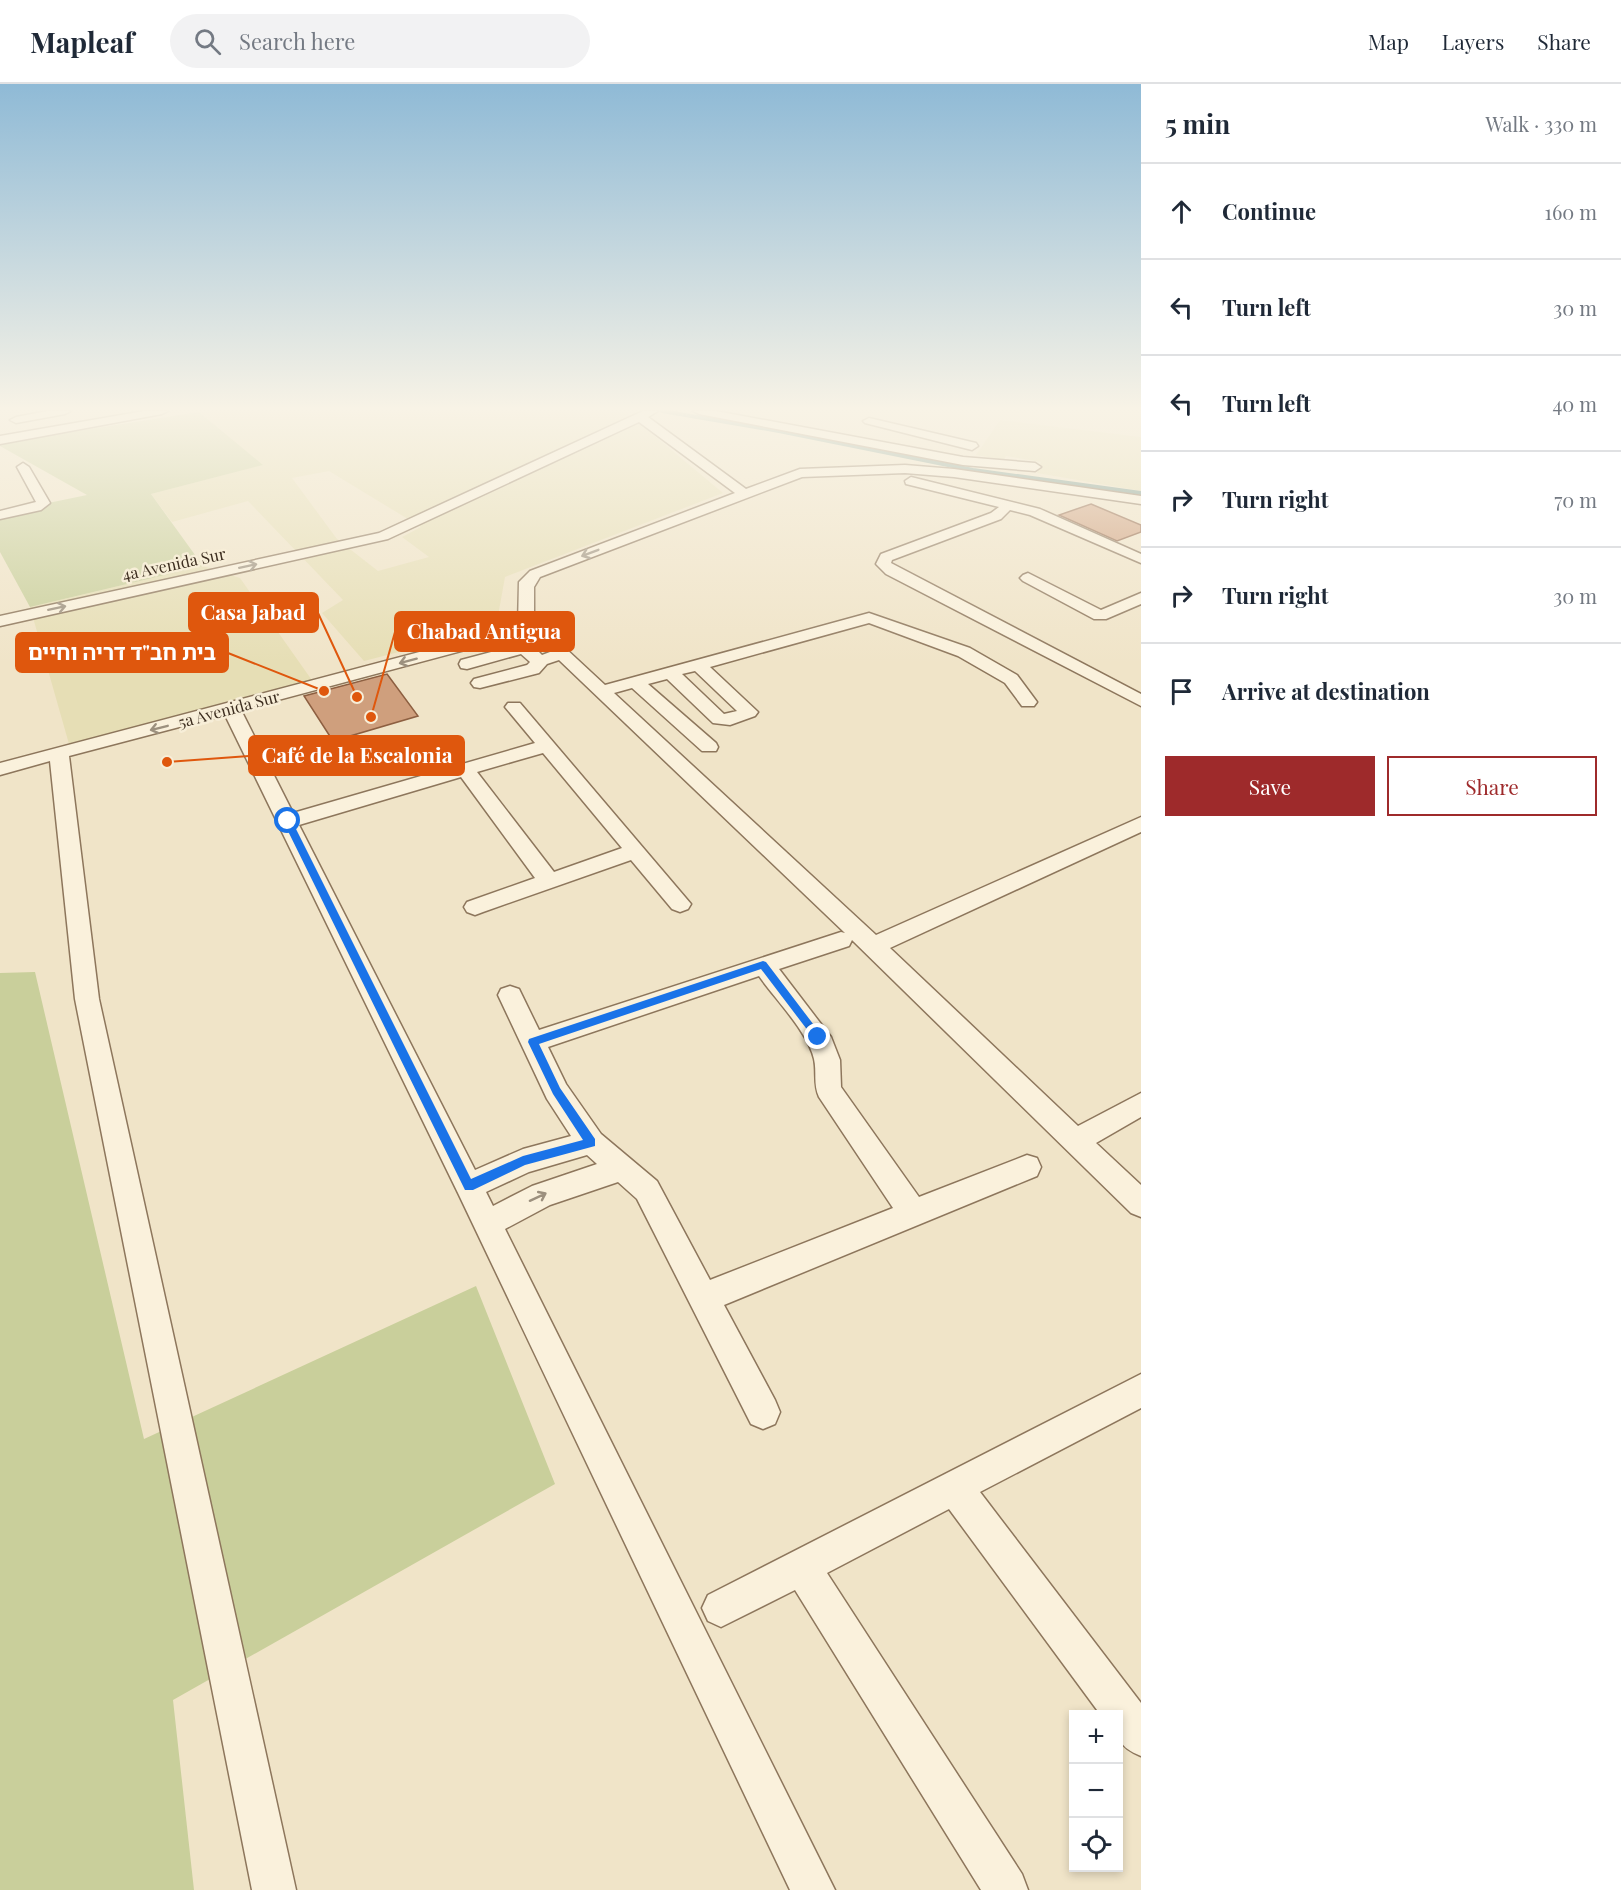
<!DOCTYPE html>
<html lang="en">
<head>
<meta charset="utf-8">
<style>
  :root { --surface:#fff; --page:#f2f2f3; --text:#1f2937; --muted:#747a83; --line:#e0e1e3; --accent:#9e2a2b }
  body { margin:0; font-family:"Playfair Display","Noto Sans Hebrew",serif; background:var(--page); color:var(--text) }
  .controls { position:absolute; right:18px; bottom:18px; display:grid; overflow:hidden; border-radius:0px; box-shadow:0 3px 9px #0003 }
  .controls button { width:54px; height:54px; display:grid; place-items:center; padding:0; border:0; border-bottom:2px solid var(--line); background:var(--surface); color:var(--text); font:30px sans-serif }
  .stop { position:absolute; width:18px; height:18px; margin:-14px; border:4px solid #1a73e8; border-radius:50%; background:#fff }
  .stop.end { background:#1a73e8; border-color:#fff; box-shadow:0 2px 6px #0008 }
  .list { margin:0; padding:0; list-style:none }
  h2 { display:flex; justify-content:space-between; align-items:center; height:78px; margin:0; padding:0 24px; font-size:26px }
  h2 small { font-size:20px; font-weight:400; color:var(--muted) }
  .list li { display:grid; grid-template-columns:39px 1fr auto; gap:18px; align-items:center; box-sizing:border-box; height:96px; padding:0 24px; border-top:2px solid var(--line) }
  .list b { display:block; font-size:22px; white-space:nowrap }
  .list em { font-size:20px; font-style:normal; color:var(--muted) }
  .actions { display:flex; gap:12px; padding:18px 24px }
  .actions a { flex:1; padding:14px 0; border:2px solid var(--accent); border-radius:0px; text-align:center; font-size:21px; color:var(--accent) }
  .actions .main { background:var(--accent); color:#fff }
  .icon { flex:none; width:33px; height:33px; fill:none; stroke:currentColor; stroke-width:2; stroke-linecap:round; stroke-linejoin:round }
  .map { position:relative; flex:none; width:1141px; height:1806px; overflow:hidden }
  header { display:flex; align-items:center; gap:36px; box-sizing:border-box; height:84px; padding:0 30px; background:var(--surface); border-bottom:2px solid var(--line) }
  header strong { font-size:28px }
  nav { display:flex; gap:33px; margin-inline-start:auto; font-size:21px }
  .search { width:420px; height:54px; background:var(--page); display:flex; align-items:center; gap:15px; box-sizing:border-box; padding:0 21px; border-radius:33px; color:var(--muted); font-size:22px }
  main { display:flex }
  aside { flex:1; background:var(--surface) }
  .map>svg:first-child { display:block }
  .farmland { fill:#e6deb5; fill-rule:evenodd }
  .green { fill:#c9cf9b }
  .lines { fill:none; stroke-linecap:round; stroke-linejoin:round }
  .stream { stroke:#6f938a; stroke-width:4 }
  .building { fill:#cf9f7d; stroke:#8d5f41; stroke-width:1.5 }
  .minor-casing { stroke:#8d765c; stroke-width:3 }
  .minor { fill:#faf1dc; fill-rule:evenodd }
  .oneway { stroke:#9c907e }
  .route { fill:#1a73e8 }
  .labels { text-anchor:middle; stroke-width:5; stroke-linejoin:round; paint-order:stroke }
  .far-street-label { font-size:16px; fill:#3d2e20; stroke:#f7eed8 }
  .leader { fill:none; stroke:#df570d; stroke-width:2 }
  .callout-dot { fill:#df570d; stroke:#f7eed8; stroke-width:2 }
  .callout { fill:#df570d; stroke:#df570d; stroke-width:2 }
  .callout-label { font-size:21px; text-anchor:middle; font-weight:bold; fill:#fff }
</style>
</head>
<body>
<header>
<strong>Mapleaf</strong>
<div class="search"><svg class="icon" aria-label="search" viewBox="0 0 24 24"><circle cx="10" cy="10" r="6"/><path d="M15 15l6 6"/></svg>Search here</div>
<nav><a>Map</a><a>Layers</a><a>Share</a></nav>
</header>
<main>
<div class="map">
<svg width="1141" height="1806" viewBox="0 0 1141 1806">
  <rect width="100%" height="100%" fill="#f0e4c8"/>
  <path class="farmland" d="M205,327H608L627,329L723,409L505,493L496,543L364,577L322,529L343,516L248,417L172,438L151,410L262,381L199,328ZM329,387L421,443L402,453L429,473L378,487L337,455L292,394Z
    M1000,336L1141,353V407L1037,389L1041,378L1006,372L1004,376L976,371Z
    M203,482L240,494L316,602L71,667L30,523Z"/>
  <path class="green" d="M199,328L263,381L151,410L203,482L30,523L0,468V429L87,411L0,362V359Z
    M35,888L144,1355L476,1202L555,1400L173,1616L194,1806H0V889Z"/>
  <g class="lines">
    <path class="stream" d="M662,327L779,347L973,386L1141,409"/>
  </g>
  <path class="building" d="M1091,420L1141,441V448L1117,457L1059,431Z
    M387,590L418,632L333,657L304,612Z"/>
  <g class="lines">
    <defs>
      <path id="minor" d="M47,327H71L65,330L16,339L10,336L16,333Z
        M144,327H168L162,330L0,360V352Z
        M643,327H658L648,333L746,405L800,385L905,381L954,385L1141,412V420L954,393L905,389L802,393L540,493L534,503V543L550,550L605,601L869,529L970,564L1017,591L1037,618L1034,622H1022L1005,599L958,572L869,539L710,583L758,628L755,632L730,641L713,639L667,595L648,600L716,659L718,663L716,667H702L632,604L614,609L876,851L1141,733V748L890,864L1078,1042L1141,1009V1033L1096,1059L1141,1101V1133L1131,1129L852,856L849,862L779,885L831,953L840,976L841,1003L919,1113L1027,1071L1037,1074L1041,1083L1037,1092L724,1221L775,1316L780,1328L775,1340L763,1345L751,1340L637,1115L618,1098L550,1121L505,1145L835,1806H790L459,1111L225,631L69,672L99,915L296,1806H252L75,915L50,677L0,691V679L518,542L519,498L530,487L735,409L639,338L388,455L0,542V532L379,449ZM525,550L538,556L550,568L542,571L534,563L521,560L461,576L459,580L461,584L467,585L521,570L530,578L527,581L474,595L471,599L474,603L480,604L539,589L547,580L559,576L845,849L841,848L539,946L519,905L510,902L501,905L498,911L547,1015L571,1052L523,1065L475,1086L299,741L461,693L535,794L467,818L464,823L467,828L475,831L483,828L631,776L672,825L680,828L688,825L691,820L520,619H508L505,623L535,659L293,729L241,626ZM695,587L737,627L724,630L682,590ZM543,669L622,764L554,788L477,688ZM759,892C775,915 808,948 814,975C817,988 813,1000 819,1013L893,1124L710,1196L657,1097L601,1050L566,1000L548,963ZM587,1071L597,1080L532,1102L493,1122L486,1108L529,1088Z
        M693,327H716L963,373L1035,379L1041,383L1035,387L963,381L699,330Z
        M869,334L976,359L978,362L972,366L865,339L863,337Z
        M23,379L29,383L50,419L41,426L0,435V427L36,418L17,383Z
        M911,393L1040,425L1141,470V479L1030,431L1010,426L1001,435L892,476L891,479L1141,610V622L886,490L876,480L881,470L991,429L999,423L906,400L905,397Z
        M1028,489L1101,526L1141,509V520L1106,535H1094L1023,497L1020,494L1023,491Z
        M1141,1290V1324L980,1408L1141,1619V1672C1117,1662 1118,1655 1118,1630H1100L949,1425L827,1489L1022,1790L1028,1806H981L795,1506L721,1543L708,1537L702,1524L708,1511Z"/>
    </defs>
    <use href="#minor" class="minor-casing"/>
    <use href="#minor" class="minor"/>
  </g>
  <defs><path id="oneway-shaft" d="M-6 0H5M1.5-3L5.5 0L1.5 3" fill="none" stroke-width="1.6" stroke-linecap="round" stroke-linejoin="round" transform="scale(1.5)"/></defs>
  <g class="oneway">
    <use href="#oneway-shaft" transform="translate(590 469) rotate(159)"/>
    <use href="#oneway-shaft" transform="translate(248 482) rotate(-12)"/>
    <use href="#oneway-shaft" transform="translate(57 524) rotate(-12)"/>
    <use href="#oneway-shaft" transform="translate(408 577) rotate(165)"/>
    <use href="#oneway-shaft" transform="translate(159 644) rotate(166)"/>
    <use href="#oneway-shaft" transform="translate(538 1113) rotate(-25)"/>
  </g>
  <linearGradient id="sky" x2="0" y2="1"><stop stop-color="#8fbad6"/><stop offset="0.56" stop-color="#f8f3e6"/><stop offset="1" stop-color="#f8f3e6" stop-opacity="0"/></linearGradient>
  <rect width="1141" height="580" fill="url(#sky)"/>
  <path class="route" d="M285,735L292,737L471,1095L523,1072L583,1056L553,1010L528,958L529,955L763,877L766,878L823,953L818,957L815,956L761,885L539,960L560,1004L595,1055V1062L525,1081L473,1106H465L283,737Z"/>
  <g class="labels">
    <g class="far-street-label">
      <text transform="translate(174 480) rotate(-12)" y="6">4a Avenida Sur</text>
      <text transform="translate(229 625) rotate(-15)" y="6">5a Avenida Sur</text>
    </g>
  </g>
  <path class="leader" d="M357 613L318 529M371 633L395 548M324 607L228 569M167 678L249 672"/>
  <g class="callout-dot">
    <circle cx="357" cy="613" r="6"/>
    <circle cx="371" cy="633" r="6"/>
    <circle cx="324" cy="607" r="6"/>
    <circle cx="167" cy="678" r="6"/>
  </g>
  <g class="callout">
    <rect x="189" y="509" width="129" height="39" rx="6"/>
    <rect x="395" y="528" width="179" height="39" rx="6"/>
    <rect x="16" y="549" width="212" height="39" rx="6"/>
    <rect x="249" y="652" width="215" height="39" rx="6"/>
  </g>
  <g class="callout-label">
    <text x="253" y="536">Casa Jabad</text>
    <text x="484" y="555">Chabad Antigua</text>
    <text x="122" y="576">בית חב"ד דריה וחיים</text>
    <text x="357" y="679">Café de la Escalonia</text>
  </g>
</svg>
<div class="controls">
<button>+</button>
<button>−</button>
<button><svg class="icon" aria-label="locate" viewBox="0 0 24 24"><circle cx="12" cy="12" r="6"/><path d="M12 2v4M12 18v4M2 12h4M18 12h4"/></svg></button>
</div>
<div class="stop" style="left:288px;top:737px"></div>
<div class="stop end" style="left:818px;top:953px"></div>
</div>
<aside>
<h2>5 min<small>Walk · 330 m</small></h2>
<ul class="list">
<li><svg class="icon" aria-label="ahead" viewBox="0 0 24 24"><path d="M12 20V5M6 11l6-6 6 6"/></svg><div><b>Continue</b></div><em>160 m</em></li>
<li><svg class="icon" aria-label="left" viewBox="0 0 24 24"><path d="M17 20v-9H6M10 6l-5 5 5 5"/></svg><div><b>Turn left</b></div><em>30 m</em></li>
<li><svg class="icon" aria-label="left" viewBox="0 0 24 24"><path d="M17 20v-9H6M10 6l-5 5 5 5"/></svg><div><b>Turn left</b></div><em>40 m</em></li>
<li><svg class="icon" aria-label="right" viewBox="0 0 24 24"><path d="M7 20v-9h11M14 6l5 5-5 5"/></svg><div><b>Turn right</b></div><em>70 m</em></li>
<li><svg class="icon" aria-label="right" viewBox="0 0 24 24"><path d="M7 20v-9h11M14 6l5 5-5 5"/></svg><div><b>Turn right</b></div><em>30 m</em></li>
<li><svg class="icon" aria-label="arrive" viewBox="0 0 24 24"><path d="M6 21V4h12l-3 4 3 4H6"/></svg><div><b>Arrive at destination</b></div></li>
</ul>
<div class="actions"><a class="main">Save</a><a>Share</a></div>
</aside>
</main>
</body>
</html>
